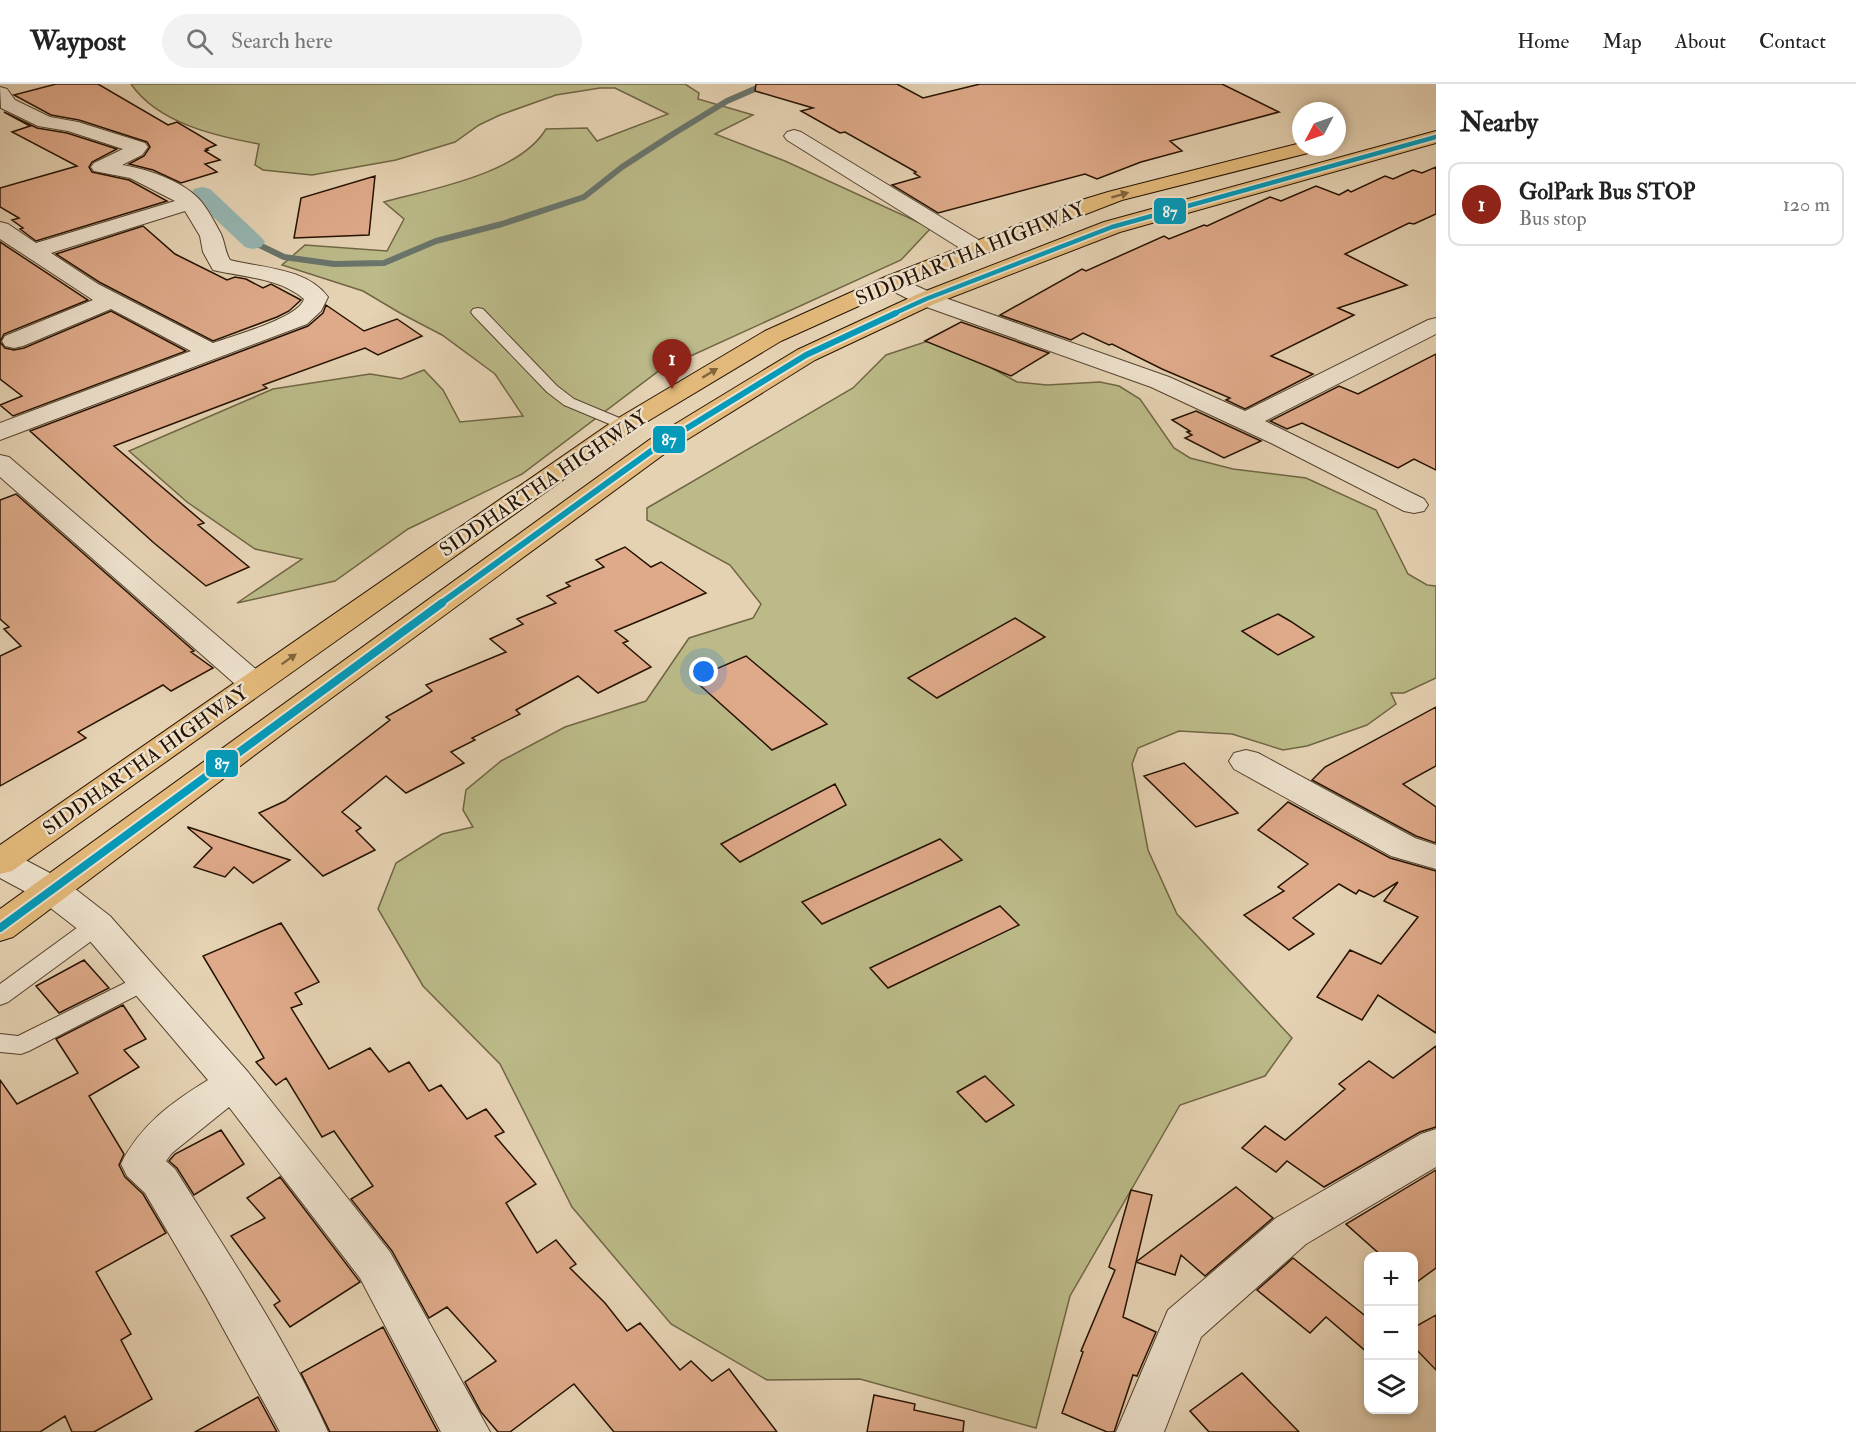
<!DOCTYPE html>
<html lang="en">
<head>
<meta charset="utf-8">
<style>
  :root { --surface:#fff; --page:#f2f2f2; --text:#222; --muted:#767676; --line:#e0e0e0; --accent:#8f2418 }
  body { margin:0; font-family:"IM FELL Double Pica",serif; background:var(--page); color:var(--text) }
  .controls { position:absolute; right:18px; bottom:18px; display:grid; overflow:hidden; border-radius:12px; box-shadow:0 3px 9px #0003 }
  .controls button { width:54px; height:54px; display:grid; place-items:center; padding:0; border:0; border-bottom:2px solid var(--line); background:var(--surface); color:var(--text); font:30px sans-serif }
  .compass { position:absolute; left:1292px; top:18px; width:54px; height:54px; border-radius:50%; background:var(--surface); box-shadow:0 3px 9px #0003; rotate:229deg }
  .you { position:absolute; left:704px; top:588px; width:21px; height:21px; margin:-15px; border:4px solid #fff; border-radius:50%; background:#1a73e8; box-shadow:0 0 0 9px #1a73e833 }
  .badge { display:grid; place-items:center; width:39px; height:39px; border-radius:50%; background:var(--accent); color:#fff; font-size:20px; font-weight:700 }
  .pin { position:absolute; translate:-50% -50px; filter:drop-shadow(0 2px 3px #0008) }
  .pin::after { content:''; position:absolute; top:32px; width:21px; height:18px; background:inherit; clip-path:polygon(0 0,100% 0,50% 100%) }
  .list { margin:0; padding:0; list-style:none }
  h2 { display:flex; justify-content:space-between; align-items:center; height:78px; margin:0; padding:0 24px; font-size:26px }
  h2 small { font-size:20px; font-weight:400; color:var(--muted) }
  .list li { display:grid; grid-template-columns:39px 1fr auto; gap:18px; align-items:center; box-sizing:border-box; height:84px; margin:0 12px 12px; padding:0 12px; border:2px solid var(--line); border-radius:12px }
  .list b { display:block; font-size:22px; white-space:nowrap }
  .list p { margin:0; font-size:20px; white-space:nowrap; color:var(--muted) }
  .list em { font-size:20px; font-style:normal; color:var(--muted) }
  .icon { flex:none; width:33px; height:33px; fill:none; stroke:currentColor; stroke-width:2; stroke-linecap:round; stroke-linejoin:round }
  .map { position:relative; flex:none; width:1436px; height:1348px; overflow:hidden }
  header { display:flex; align-items:center; gap:36px; box-sizing:border-box; height:84px; padding:0 30px; background:var(--surface); border-bottom:2px solid var(--line) }
  header strong { font-size:28px }
  nav { display:flex; gap:33px; margin-inline-start:auto; font-size:21px }
  .search { width:420px; height:54px; background:var(--page); display:flex; align-items:center; gap:15px; box-sizing:border-box; padding:0 21px; border-radius:33px; color:var(--muted); font-size:22px }
  main { display:flex }
  aside { flex:1; background:var(--surface) }
  .map>svg:first-child { display:block }
  .green { fill:#bbba88; stroke:#706644; stroke-width:1.5 }
  .lines { fill:none; stroke-linecap:round; stroke-linejoin:round }
  .stream { stroke:#69746b; stroke-width:6 }
  .canal { fill:#96b6b2; fill-rule:evenodd }
  .building { fill:#dfaa8a; stroke:#251200; stroke-width:1.5 }
  .lane-casing { stroke:#55422d; stroke-width:2 }
  .street-casing { stroke:#55422d; stroke-width:2 }
  .highway-casing { stroke:#251200; stroke-width:2 }
  .lane { fill:#eee2ce; fill-rule:evenodd }
  .street { fill:#eee2ce; fill-rule:evenodd }
  .highway { fill:#e2b97a; fill-rule:evenodd }
  .bus-1-far2-casing { stroke:#eee2ce; stroke-width:8 }
  .bus-1-far1-casing { stroke:#eee2ce; stroke-width:10 }
  .bus-1-casing { stroke:#eee2ce; stroke-width:12 }
  .bus-1-far2 { stroke:#049ab9; stroke-width:4.5 }
  .bus-1-far1 { stroke:#049ab9; stroke-width:6 }
  .bus-1 { stroke:#049ab9; stroke-width:8 }
  .oneway { fill:#84663d }
  .labels { text-anchor:middle; stroke-width:5; stroke-linejoin:round; paint-order:stroke }
  .street-label { font-size:20px; fill:#251200; stroke:#eee2ce }
  .line-badge { stroke:#eee2ce; stroke-width:2 }
  .badge-label { font-size:16px; text-anchor:middle; font-weight:bold; fill:#fff }
</style>
</head>
<body>
<header>
<strong>Waypost</strong>
<div class="search"><svg class="icon" aria-label="search" viewBox="0 0 24 24"><circle cx="10" cy="10" r="6"/><path d="M15 15l6 6"/></svg>Search here</div>
<nav><a>Home</a><a>Map</a><a>About</a><a>Contact</a></nav>
</header>
<main>
<div class="map">
<svg width="1436" height="1348" viewBox="0 0 1436 1348">
  <rect width="100%" height="100%" fill="#e5d2b3"/>
  <filter id="stains"><feTurbulence type="fractalNoise" baseFrequency=".00333" numOctaves="4"/><feColorMatrix values="0 0 0 0 .2 0 0 0 0 .09 0 0 0 0 .02 0 0 0 .5 -.17"/></filter>
  <radialGradient id="worn" r=".72"><stop offset=".6" stop-color="#630" stop-opacity="0"/><stop offset="1" stop-color="#630" stop-opacity=".3"/></radialGradient>
  <path class="green" d="M131,0H685L699,9L698,15L753,31L715,50L785,77L931,144L901,176L660,286L522,390L408,445L335,497L237,519L302,475L255,465L187,418L129,367L273,305L370,290L401,295L424,286L443,306L460,338L523,332L495,290L442,251L400,229L363,207L282,181L305,161L387,167L404,135L384,118C432,105 519,90 546,45L587,44L597,57L668,30L615,4H600L556,11L500,31L479,41L455,58L396,76L312,91L263,86L255,81L259,60C215,52 158,39 131,0Z
    M931,256L957,265L1017,298L1047,301L1100,298L1119,302L1140,315L1174,364L1190,374L1233,385L1306,394L1376,426L1408,490L1427,501L1436,502V594L1404,609H1391L1396,620L1367,641L1307,662L1283,666L1232,650L1179,647L1138,664L1132,680L1148,766L1177,830L1292,954L1265,992L1180,1021L1070,1212L1036,1344L860,1295L767,1296L671,1240L572,1123L500,980L423,902L378,825L396,779L442,750L473,743L463,726L466,706L501,677L565,643L646,617L689,554L753,534L761,520L730,481L647,436V424L853,304L886,271Z"/>
  <g class="lines">
    <path class="stream" d="M253,158L284,173L334,180L384,179L436,157L502,140L584,113L622,83L673,50L727,17L766,0"/>
    <path class="canal" d="M202,103L210,105L261,153L265,158L261,163L253,165L245,163L194,115L191,110L194,105Z"/>
  </g>
  <path class="building" d="M56,0H98L168,41L177,38L216,61L206,65L208,66L205,67L220,76L205,80L217,88L181,99L153,86L129,80L144,72L150,63L147,58L79,36L51,31L14,11Z
    M756,0H897L923,14L980,0H1222L1279,28L1170,57L1182,67L1141,78L1097,95L1085,90L938,129L892,101L920,93L914,89L916,88L845,48L840,49L801,27L813,24L755,7Z
    M4,28L37,44L67,49L117,65L92,78L89,83L92,88L129,96L167,117L36,157L20,145L23,144L12,136L19,134L0,123V104L77,82L12,48L30,42Z
    M1436,83V130L1414,140L1409,139L1345,170L1407,201L1338,224L1354,231L1271,272L1313,290L1245,325L1226,316L1230,314L1162,285L1112,260L1109,261L1083,249L1071,256L1000,231L1082,185L1086,187L1164,152L1169,155L1204,141L1207,142L1270,113L1281,117L1316,102L1339,111L1348,106L1351,108L1385,92L1393,95L1413,86L1422,89Z
    M375,92L369,151L294,154L301,114Z
    M143,142L175,170L227,196L235,193L246,195L263,204L271,200L301,216L289,227L277,233L213,257L99,198L56,170Z
    M0,158L88,216L4,250L0,258L5,264L14,266L24,264L111,227L186,267L13,332L0,321L22,312L0,295Z
    M326,221L364,247L397,235L422,252L378,271L365,264L263,301L267,304L114,362L204,439L198,441L249,483L206,502L154,459L30,347L308,242L323,229Z
    M961,238L1049,269L1011,292L925,257Z
    M1436,270V386L1414,375L1398,384L1302,339L1287,345L1270,337L1339,302L1358,310Z
    M1196,327L1261,357L1224,374L1185,354L1192,351L1187,348L1190,347L1172,336Z
    M16,410L194,567L191,568L213,584L171,607L163,601L78,648L86,654L0,702V572L21,562L4,545L9,543L0,535V416Z
    M625,463L651,483L661,478L706,509L615,547L628,557L623,559L651,583L598,609L578,592L516,626L520,630L472,654L475,656L451,668L464,679L406,709L386,692L342,728L361,744L356,747L375,766L323,792L259,729L285,717L390,636L386,633L432,607L426,601L506,568L490,555L523,540L517,535L556,519L547,512L570,502L566,499L604,483L596,476Z
    M1278,530L1290,537L1314,553L1278,571L1242,547Z
    M1015,534L1045,553L937,614L908,594Z
    M746,572L827,640L772,666L693,595Z
    M1436,623V682L1403,700L1436,723V759L1416,752L1312,696L1325,683Z
    M1184,679L1238,729L1196,743L1144,692Z
    M835,700L846,721L740,778L721,760Z
    M1288,718L1390,774L1436,787V949L1378,911L1362,936L1317,913L1350,866L1381,880L1418,833L1384,817L1398,798L1374,813L1359,806L1356,810L1339,800L1293,834L1314,850L1289,866L1244,831L1284,807L1278,803L1308,780L1258,746Z
    M188,743L252,764L290,776L253,799L234,783L225,793L194,783L212,764L188,744Z
    M940,755L962,776L822,840L802,818Z
    M1000,822L1019,841L888,904L870,884Z
    M281,839L319,898L295,909L302,920L291,924L329,985L370,964L389,988L409,978L429,1007L441,1001L467,1035L486,1025L504,1048L495,1052L536,1100L506,1119L537,1169L556,1156L576,1180L570,1184L605,1219L627,1247L640,1239L680,1286L691,1277L712,1297L729,1285L777,1348H614L574,1300L510,1348H498L481,1328L465,1298L496,1277L447,1223L429,1234L392,1167L351,1115L373,1102L334,1047L322,1053L286,994L276,1001L256,978L264,974L203,872Z
    M84,876L109,904L59,929L36,902Z
    M123,921L146,955L124,966L139,983L89,1012L124,1070L119,1081L125,1093L143,1110L166,1149L96,1188L131,1250L121,1256L152,1315L94,1348H72L65,1332L40,1348H0V996L17,1020L78,989L56,955Z
    M1436,962V1043L1420,1048L1324,1103L1287,1077L1276,1088L1242,1064L1265,1042L1285,1056L1345,1005L1339,1000L1369,977L1393,994Z
    M985,992L1014,1021L986,1038L957,1008Z
    M221,1046L244,1080L194,1111L177,1084L169,1077L175,1070Z
    M1436,1086V1184L1414,1200L1413,1173H1383L1346,1140Z
    M280,1093L360,1198L290,1243L274,1221L280,1217L231,1152L265,1134L247,1114Z
    M1236,1103L1273,1134L1205,1192L1181,1171L1175,1191L1136,1178Z
    M1131,1106L1152,1111L1123,1233L1156,1248L1137,1292L1133,1291L1114,1348H1107L1062,1329L1083,1268L1081,1267L1115,1186L1109,1183Z
    M1293,1174L1368,1234V1269L1326,1233L1310,1249L1257,1206Z
    M1436,1231V1286L1413,1262V1244Z
    M383,1243L438,1348H330L301,1289Z
    M1242,1289L1299,1348H1209L1190,1327Z
    M874,1311L915,1320L914,1326L964,1337L963,1348H867Z
    M258,1313L277,1348H195Z"/>
  <g class="lines">
    <defs>
      <path id="lane" d="M478,224L483,225L557,302L574,315L629,338L632,341L629,344H619L564,321L547,308L473,231L471,228L473,225Z
        M97,833L105,835L108,841L105,847L8,918L0,921V900L89,835Z
        M145,889L153,891L156,897L153,903L29,967L21,970L0,968V950L18,952Z"/>
      <path id="street" d="M0,3L7,5L15,16L50,33L78,38L145,59L148,63L142,71L122,81C147,85 180,96 198,114C207,123 215,139 221,150C225,159 225,168 230,176C261,184 307,184 328,213L321,227L307,240L0,356V339L191,267L111,225L23,262L14,264L5,262L2,257L5,252L93,216L0,155V138L8,140L36,159L175,117L130,94L94,87L91,83L94,79L123,65L68,47L38,42L1,24ZM185,127L200,152L203,168L213,186C243,193 280,194 304,215C299,234 232,252 213,259L98,200L51,169Z
        M794,46L801,48L987,161L990,166L987,171L979,173L971,171L787,56L784,52L787,48Z
        M893,191L934,210L1169,293L1245,327L1428,236L1436,234V250L1265,337L1424,415L1428,421L1424,427L1414,429L1404,427L1273,360L1151,303L918,220L885,203L882,198L885,193Z
        M0,371L9,373L265,593L270,600L265,607L254,610L243,607L0,393Z
        M1246,666L1258,669L1415,754L1436,761V785L1391,772L1234,685L1229,677L1234,669Z
        M0,766L12,769L65,797L110,832L248,988L390,1168L490,1348H441L360,1194L229,1023L172,1069L166,1077L175,1085C227,1168 288,1258 328,1348H280L206,1213L145,1109L127,1092L121,1080C140,1041 172,1018 208,996L84,850L39,815L0,794Z
        M1436,1045V1083L1306,1160L1201,1253L1164,1348H1116L1168,1226L1276,1134L1421,1050Z"/>
      <path id="highway" d="M1436,47V59L1120,148L934,220L815,276L667,368L292,643L13,853L0,857V825L649,356L797,266L918,210L1104,138Z
        M1301,59V63H1319L1316,67L1122,116L1091,128L901,203L781,257L633,346L12,787L0,790V761L615,336L765,247L885,193L1075,118L1108,108Z"/>
    </defs>
    <use href="#lane" class="lane-casing"/>
    <use href="#street" class="street-casing"/>
    <use href="#highway" class="highway-casing"/>
    <use href="#lane" class="lane"/>
    <use href="#street" class="street"/>
    <use href="#highway" class="highway"/>
    <defs>
      <path id="bus-1-far2" d="M893,230L926,215L1112,143L1436,53"/>
      <path id="bus-1-far1" d="M440,520L658,362L806,271L896,229"/>
      <path id="bus-1" d="M0,844L442,519"/>
    </defs>
    <use href="#bus-1-far2" class="bus-1-far2-casing"/>
    <use href="#bus-1-far1" class="bus-1-far1-casing"/>
    <use href="#bus-1" class="bus-1-casing"/>
    <use href="#bus-1-far2" class="bus-1-far2"/>
    <use href="#bus-1-far1" class="bus-1-far1"/>
    <use href="#bus-1" class="bus-1"/>
  </g>
  <defs><path id="oneway-solid" d="M-6-.8H1V-3.2L6.5 0L1 3.2V.8H-6Z" transform="scale(1.5)"/></defs>
  <g class="oneway">
    <use href="#oneway-solid" transform="translate(1120 111) rotate(-16)"/>
    <use href="#oneway-solid" transform="translate(710 289) rotate(-31)"/>
    <use href="#oneway-solid" transform="translate(289 575) rotate(-35)"/>
  </g>
  <g class="labels">
    <g class="street-label">
      <text transform="translate(970 169) rotate(-22)" y="7">SIDDHARTHA HIGHWAY</text>
      <text transform="translate(543 399) rotate(-34)" y="7">SIDDHARTHA HIGHWAY</text>
      <text transform="translate(145 676) rotate(-35)" y="7">SIDDHARTHA HIGHWAY</text>
    </g>
  </g>
  <g class="line-badge">
    <rect x="1153" y="113" width="34" height="28" rx="6" fill="#049ab9"/>
    <rect x="652" y="341" width="34" height="29" rx="6" fill="#049ab9"/>
    <rect x="205" y="665" width="34" height="29" rx="6" fill="#049ab9"/>
  </g>
  <g class="badge-label">
    <text x="1170" y="133">87</text>
    <text x="669" y="361">87</text>
    <text x="222" y="685">87</text>
  </g>
  <rect width="100%" height="100%" filter="url(#stains)"/>
  <rect width="100%" height="100%" fill="url(#worn)"/>
</svg>
<div class="controls">
<button>+</button>
<button>−</button>
<button><svg class="icon" aria-label="layers" viewBox="0 0 24 24"><path d="M12 4l9 5-9 5-9-5zM3 14l9 5 9-5"/></svg></button>
</div>
<svg class="compass" viewBox="-18 -18 36 36"><path d="M0-13l5 13h-10z" fill="#e53935"/><path d="M0 13l5-13h-10z" fill="#767676"/></svg>
<div class="you"></div>
<div class="pin badge" style="left:672px;top:305px">1</div>
</div>
<aside>
<h2>Nearby<small></small></h2>
<ul class="list">
<li><span class="badge">1</span><div><b>GolPark Bus STOP</b><p>Bus stop</p></div><em>120 m</em></li>
</ul>
</aside>
</main>
</body>
</html>
